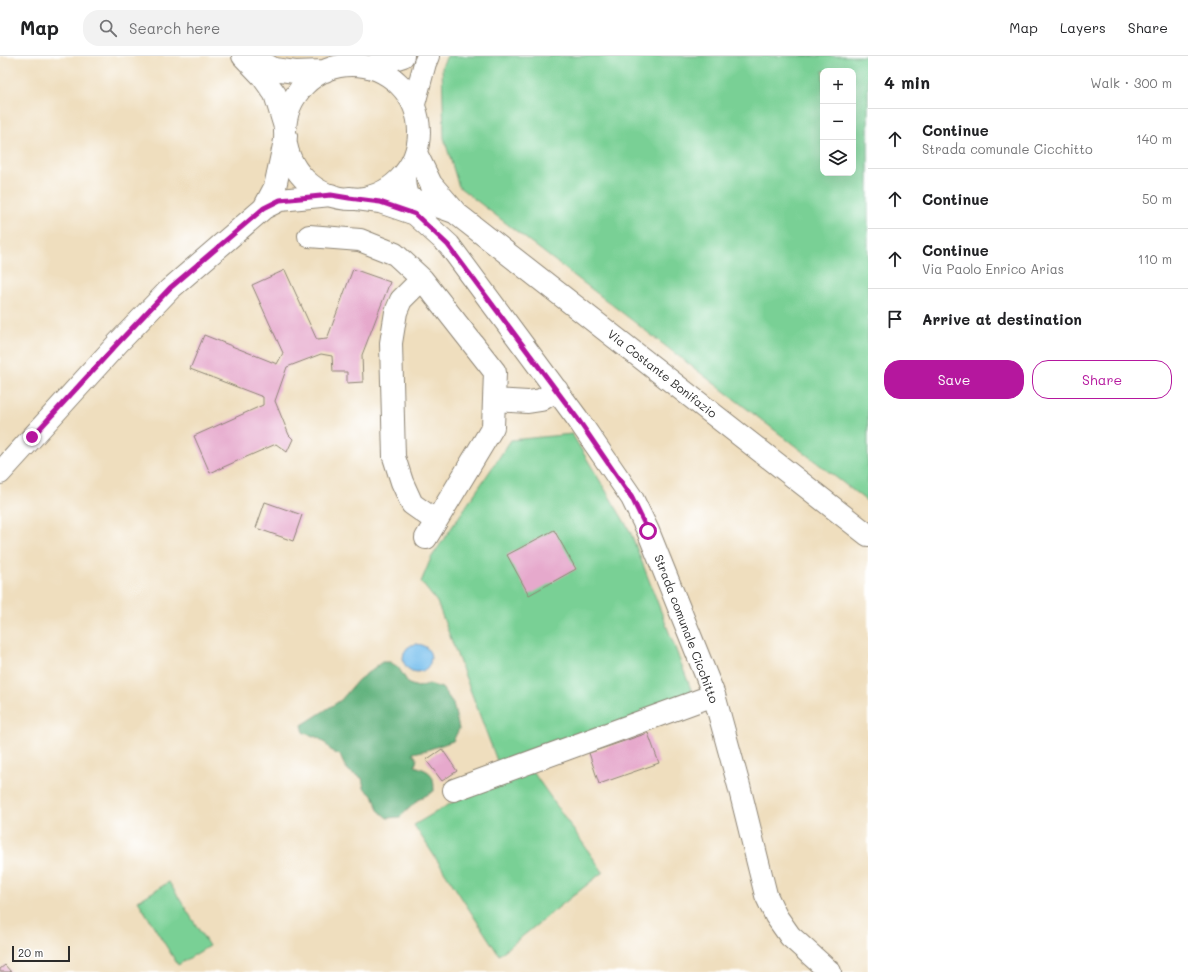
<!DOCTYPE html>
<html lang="en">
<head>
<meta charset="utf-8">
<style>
  :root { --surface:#fff; --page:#f2f2f2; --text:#202124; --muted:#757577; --line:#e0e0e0; --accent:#b5179e }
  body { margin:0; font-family:Mali,sans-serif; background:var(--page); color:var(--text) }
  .controls { position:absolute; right:12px; top:12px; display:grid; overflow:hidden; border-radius:8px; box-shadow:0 4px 16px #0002 }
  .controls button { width:36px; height:36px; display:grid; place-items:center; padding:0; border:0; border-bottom:1px solid var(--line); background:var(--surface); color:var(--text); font:20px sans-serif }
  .scale { position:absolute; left:12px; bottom:10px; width:58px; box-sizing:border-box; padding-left:4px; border:2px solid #2b2b2b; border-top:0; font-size:11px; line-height:14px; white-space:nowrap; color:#2b2b2b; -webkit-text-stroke:3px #fff; paint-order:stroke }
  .stop { position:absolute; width:12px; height:12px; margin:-9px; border:3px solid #b5179e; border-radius:50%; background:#fff }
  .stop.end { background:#b5179e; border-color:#fff; box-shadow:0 1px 4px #0008 }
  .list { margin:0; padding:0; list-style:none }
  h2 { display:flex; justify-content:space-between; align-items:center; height:52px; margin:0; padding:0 16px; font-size:17px }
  h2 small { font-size:13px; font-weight:400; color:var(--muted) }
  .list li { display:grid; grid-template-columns:26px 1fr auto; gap:12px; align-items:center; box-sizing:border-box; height:60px; padding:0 16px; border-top:1px solid var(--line) }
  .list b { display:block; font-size:15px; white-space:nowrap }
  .list p { margin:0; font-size:13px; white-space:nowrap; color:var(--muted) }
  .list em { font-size:13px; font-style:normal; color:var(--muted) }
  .actions { display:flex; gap:8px; padding:12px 16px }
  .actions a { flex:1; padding:9px 0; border:1px solid var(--accent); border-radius:16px; text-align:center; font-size:14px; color:var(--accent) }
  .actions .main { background:var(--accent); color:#fff }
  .icon { flex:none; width:22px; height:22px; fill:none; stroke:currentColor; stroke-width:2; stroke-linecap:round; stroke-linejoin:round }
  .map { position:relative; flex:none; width:868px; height:916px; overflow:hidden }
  header { display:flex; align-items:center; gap:24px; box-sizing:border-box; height:56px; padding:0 20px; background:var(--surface); border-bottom:1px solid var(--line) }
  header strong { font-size:19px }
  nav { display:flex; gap:22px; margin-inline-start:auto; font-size:14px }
  .search { width:280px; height:36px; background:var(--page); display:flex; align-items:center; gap:10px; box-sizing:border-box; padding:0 14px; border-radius:16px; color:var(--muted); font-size:15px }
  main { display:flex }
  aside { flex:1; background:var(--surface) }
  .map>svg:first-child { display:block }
  .green { fill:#79d095; stroke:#527e60; fill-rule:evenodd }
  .forest { fill:#62b27e; stroke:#466e54 }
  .water { fill:#73bdec; stroke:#4f748c }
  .building { fill:#e6a9cc }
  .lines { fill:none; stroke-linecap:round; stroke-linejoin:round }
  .minor-casing { stroke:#8d8474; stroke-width:24 }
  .major-casing { stroke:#8d8474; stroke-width:24 }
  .minor { stroke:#fff; stroke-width:22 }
  .major { stroke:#fff; stroke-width:22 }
  .route { stroke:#b5179e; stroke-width:5 }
  .labels { text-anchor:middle; stroke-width:3; stroke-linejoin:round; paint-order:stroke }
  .street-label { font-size:12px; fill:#2b2b2b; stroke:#fff }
</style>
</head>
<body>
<header>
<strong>Map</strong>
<div class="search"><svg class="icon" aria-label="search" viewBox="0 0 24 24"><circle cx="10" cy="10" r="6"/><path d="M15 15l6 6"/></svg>Search here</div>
<nav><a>Map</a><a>Layers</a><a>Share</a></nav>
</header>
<main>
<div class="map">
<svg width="868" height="916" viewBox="0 0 868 916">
  <rect width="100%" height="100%" fill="#fff"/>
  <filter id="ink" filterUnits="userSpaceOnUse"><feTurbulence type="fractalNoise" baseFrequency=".025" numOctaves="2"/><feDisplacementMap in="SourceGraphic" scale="8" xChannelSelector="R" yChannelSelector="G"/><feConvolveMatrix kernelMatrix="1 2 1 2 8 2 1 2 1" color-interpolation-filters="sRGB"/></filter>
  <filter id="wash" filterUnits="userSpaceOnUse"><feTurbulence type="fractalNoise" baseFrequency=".012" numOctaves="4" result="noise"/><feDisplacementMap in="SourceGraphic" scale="16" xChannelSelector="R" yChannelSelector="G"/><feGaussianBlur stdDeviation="0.9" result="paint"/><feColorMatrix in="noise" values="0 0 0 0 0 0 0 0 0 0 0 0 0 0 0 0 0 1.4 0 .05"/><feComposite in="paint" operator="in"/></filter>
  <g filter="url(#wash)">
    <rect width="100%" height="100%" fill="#efdebe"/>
    <path class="green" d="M447,0H868V446L459,131L444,82L442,10ZM823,15H853V117H823Z
      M572,378L630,475L694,641L499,710L437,546L421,526L431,502L511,384Z
      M533,716L603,816L499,899L414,769L475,733Z
      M169,826L209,890L178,909L138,845Z"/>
    <path class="forest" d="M382,606H390L398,611L409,628L418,631L429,628L442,632L453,647L459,673L453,685L427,694L413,697L417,703L415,710C431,716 434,717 434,735L418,744L400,761L387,762L378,754L374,741L364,732L362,722C347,715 346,714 340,699C329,695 332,695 325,687C319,681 311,679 304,677L302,669L341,644L358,624Z"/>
    <path class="water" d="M403 602a14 14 0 1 1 28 0a14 14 0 1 1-28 0Z"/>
    <g id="blocks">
      <path class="building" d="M353,213L390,226L362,299L363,326L347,327V316H333L332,300L321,298L287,311L275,345L289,379L293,383L287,396L276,388L210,417L194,380L263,349V341L190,313L204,279L277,308L283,297L252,229L285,214L317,284L327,283Z
        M265,446L302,459L293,485L256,472Z
        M554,474L576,513L529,539L507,499Z
        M648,677L659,707L599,728L589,697Z
        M442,693L457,715L442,725L426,704Z
        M5,909L11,916H0V913Z"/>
    </g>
  </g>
  <g filter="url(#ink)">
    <use href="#blocks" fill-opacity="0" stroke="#8d8474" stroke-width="1"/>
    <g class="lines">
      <defs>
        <path id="minor" d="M370,11L403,0
          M414,48L425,7L428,0
          M404,120C404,135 408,145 415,158
          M349,142L380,146L415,158L449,189L577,362L632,442L648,475L714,639L739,730L766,839L776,860L790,880L830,916
          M264,152L275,131L286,80
          M309,180L360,184L395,198L422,223L495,316L493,371L426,482
          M422,223L401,244L396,256L391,287L394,401L402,426L412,448L436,465
          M494,344L528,346L541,344L557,334
          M0,417L118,287L170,233L264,152L280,144L331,139
          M454,734L714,639"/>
        <path id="major" d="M243,0L262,20L275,38L285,71
          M250,0L274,13L295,16L325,15
          M285 76a67 67 0 1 1 134 0a67 67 0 1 1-134 0Z
          M416,97L431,128L457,158L868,479
          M371,141C402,140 425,145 454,156"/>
      </defs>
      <use href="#minor" class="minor-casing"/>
      <use href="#major" class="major-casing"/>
      <use href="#minor" class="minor"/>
      <use href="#major" class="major"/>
    </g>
  </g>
  <g class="lines" filter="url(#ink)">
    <path class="route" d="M32,381L118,287L170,232L264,152L280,144L331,139L349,142L380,146L415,158L448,189L577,362L632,442L648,475"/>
  </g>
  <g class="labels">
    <g class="street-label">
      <text transform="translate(662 318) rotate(38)" y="4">Via Costante Bonifazio</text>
      <text transform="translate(686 573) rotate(69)" y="4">Strada comunale Cicchitto</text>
    </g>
  </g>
</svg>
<div class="controls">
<button>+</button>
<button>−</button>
<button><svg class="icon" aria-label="layers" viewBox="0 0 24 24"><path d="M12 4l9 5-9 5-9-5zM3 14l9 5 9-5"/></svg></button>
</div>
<div class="scale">20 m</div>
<div class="stop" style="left:648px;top:475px"></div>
<div class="stop end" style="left:32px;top:381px"></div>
</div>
<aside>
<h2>4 min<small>Walk · 300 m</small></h2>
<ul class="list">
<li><svg class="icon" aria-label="ahead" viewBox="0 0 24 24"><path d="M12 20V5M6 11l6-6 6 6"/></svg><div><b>Continue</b><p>Strada comunale Cicchitto</p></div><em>140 m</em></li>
<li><svg class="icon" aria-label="ahead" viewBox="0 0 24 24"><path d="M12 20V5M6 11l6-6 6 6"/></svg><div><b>Continue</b></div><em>50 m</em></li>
<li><svg class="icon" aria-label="ahead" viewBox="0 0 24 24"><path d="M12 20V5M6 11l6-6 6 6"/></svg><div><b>Continue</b><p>Via Paolo Enrico Arias</p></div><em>110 m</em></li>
<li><svg class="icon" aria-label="arrive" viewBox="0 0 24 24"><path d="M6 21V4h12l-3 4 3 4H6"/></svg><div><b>Arrive at destination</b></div></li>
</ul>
<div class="actions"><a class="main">Save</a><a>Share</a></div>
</aside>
</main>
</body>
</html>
